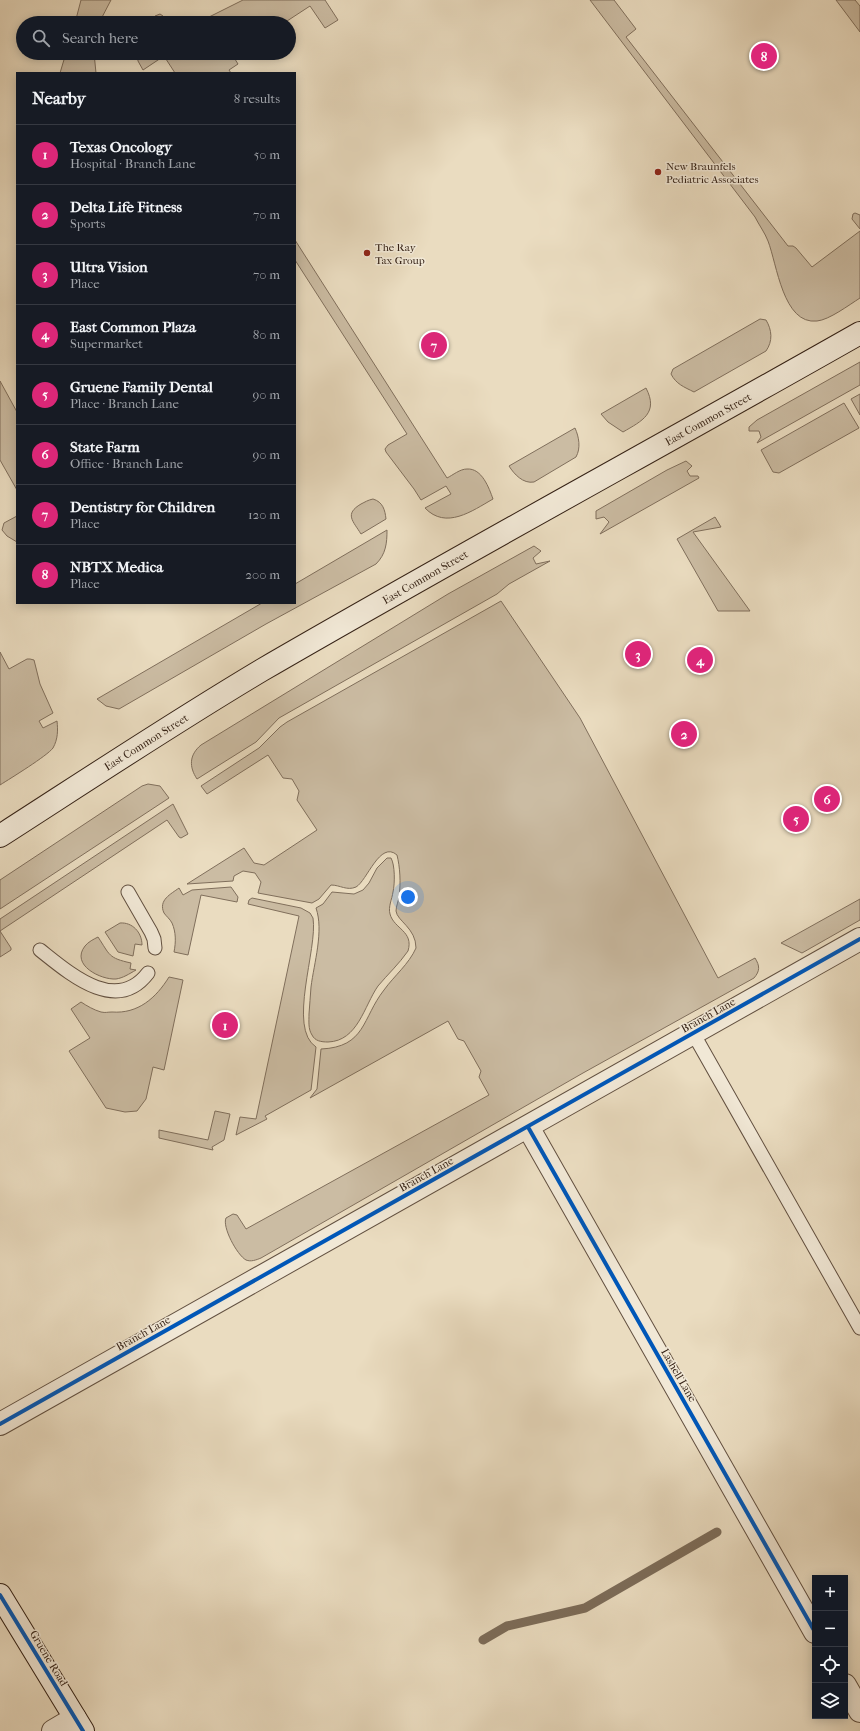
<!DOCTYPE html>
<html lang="en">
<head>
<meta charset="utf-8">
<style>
  :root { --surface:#171b24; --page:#242831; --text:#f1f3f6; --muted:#9ea1a6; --line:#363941; --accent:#db2777 }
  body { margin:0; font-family:"IM FELL French Canon",serif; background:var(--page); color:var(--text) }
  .controls { position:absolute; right:12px; bottom:12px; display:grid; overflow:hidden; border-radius:0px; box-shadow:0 2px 10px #0003 }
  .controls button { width:36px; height:36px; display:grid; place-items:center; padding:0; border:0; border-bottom:1px solid var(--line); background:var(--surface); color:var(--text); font:20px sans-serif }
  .you { position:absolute; left:408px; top:897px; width:14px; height:14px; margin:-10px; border:3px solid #fff; border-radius:50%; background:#1a73e8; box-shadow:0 0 0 6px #1a73e833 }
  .badge { display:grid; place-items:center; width:26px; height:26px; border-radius:50%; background:var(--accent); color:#fff; font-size:13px; font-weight:700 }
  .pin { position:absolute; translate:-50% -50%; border:2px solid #fff; box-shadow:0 1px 4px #0006 }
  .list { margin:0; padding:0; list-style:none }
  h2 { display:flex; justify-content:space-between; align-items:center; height:52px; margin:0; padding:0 16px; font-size:17px }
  h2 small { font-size:13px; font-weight:400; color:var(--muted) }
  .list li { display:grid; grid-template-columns:26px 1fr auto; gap:12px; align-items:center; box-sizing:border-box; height:60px; padding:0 16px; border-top:1px solid var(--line) }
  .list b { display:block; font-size:15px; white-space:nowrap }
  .list p { margin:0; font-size:13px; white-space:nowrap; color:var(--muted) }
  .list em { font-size:13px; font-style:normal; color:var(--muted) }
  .icon { flex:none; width:22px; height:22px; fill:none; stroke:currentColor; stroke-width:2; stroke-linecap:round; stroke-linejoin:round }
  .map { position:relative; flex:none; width:860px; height:1731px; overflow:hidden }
  .search { position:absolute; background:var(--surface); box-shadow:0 2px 10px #0003; left:16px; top:16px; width:280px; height:44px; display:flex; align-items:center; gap:10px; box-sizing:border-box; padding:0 14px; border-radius:22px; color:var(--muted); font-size:15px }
  .panel { position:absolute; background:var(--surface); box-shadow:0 2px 10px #0003; left:16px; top:72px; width:280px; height:532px; border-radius:0px }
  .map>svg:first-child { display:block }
  .green { fill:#cbbca3; stroke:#806f5c }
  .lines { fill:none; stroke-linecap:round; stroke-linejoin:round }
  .stream { stroke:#7c6c59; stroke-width:9 }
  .lane-casing { stroke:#625040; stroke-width:15 }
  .street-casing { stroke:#625040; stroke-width:24 }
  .secondary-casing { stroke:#352216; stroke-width:24 }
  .lane { stroke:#f1e8d6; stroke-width:13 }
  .street { stroke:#f1e8d6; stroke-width:22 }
  .secondary { stroke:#f1e8d6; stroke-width:22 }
  .cycleway-casing { stroke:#f1e8d6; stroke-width:6 }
  .cycleway { stroke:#0057b8; stroke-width:4 }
  .poi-dot { fill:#8f2418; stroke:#f1e8d6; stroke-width:1.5 }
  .labels { text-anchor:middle; stroke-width:3; stroke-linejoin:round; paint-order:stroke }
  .poi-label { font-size:11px; fill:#352216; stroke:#f1e8d6; text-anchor:start }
  .street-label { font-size:11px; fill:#352216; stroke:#f1e8d6 }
</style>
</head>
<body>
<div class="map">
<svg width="860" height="1731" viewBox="0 0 860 1731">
  <rect width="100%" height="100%" fill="#eadcc0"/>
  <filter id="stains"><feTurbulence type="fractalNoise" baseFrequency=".005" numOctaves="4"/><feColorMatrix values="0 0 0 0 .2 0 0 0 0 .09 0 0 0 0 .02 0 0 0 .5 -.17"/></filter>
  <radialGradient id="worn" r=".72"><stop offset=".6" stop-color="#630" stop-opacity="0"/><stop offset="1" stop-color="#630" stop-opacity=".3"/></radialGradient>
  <path class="green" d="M81,0H111L99,23H75Z
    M243,0H325L338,20L325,28L310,6L284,23H197Z
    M590,0H614L636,29L626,37L788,246H793L796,248L812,267L860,231V298C849,305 829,320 817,321C783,325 777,264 768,241C765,233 759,225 755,217Z
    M836,0H855L860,6V32Z
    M160,14L163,16L166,23H149L155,16Z
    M66,53H94L96,73H60Z
    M137,53H238L233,56L238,64L229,70L231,73H175L164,56L143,70L138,61Z
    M855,213L860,215V229L852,219L853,214Z
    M295,240L447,478C453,475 460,469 467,469C482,468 489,488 493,499C472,511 446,530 425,508L451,494L446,486L421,500L414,489L386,452L385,449L388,445L407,434L295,260Z
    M760,319L766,320C772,330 773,341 766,351L694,392C684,387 676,384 671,374L673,369Z
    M860,362V385L757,443L761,437L759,431H749V427L757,420Z
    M0,381L17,412V490L0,460Z
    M646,388C659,413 642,421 623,432L608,422L601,414Z
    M860,394V415L851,399Z
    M844,403L859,428L779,473L773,472L761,450Z
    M575,428C579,437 581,448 576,457L534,482C523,484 514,474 509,466Z
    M686,461L692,466L687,471L690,476H698L699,478L600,534L609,522L604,517L596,519V511L667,470Z
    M373,499C383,502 385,510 386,519L361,534C353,521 344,514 361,504C365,502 368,500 373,499Z
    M17,516V542L7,536L2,530L4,523Z
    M715,517L721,527L693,532L750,611H718L677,539Z
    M387,530C387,543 386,554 376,564L266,624L119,709L106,706L97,699L262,603H295V584Z
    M534,546L541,551L533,558L536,564L550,561L509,584L497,594L279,718L256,742L197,779C189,767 189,755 201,745L448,594Z
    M501,601L580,718L718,978L755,958C760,966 760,971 754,978L583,1073L261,1258C256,1260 251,1262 246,1260C237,1255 222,1227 226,1218L233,1214L237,1215L246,1229L489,1095L479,1077L481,1071L464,1041L458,1039L448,1021L310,1098L317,1089L321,1049C366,1047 362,1018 384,990C394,976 409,964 416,948C416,928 397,921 396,911C396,906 399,900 399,896C401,883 400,867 397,855C380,840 367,881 356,887C347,891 340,885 331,885L319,899L312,903L258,893L261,882L255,873L243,871L234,876L233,881L187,884L244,848L254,863L264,865L317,830L297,800L299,791L292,779L283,778L268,755L207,794L201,786L259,748L280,727L287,722Z
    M0,652L9,669L27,659H30L34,660L40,684L53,713L39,721L43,728L57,721C58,730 58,739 53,748C47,756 11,778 0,785Z
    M148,784L160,786L169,798L0,909V880L142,786Z
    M173,804L188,834L181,838L179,837L167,820L0,931V919Z
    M387,858H391C395,865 395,883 393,892C392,899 388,907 390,914C394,929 414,931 408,951C399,964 388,974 378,986C364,1006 358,1041 328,1042C321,1042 315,1041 312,1035C308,1029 309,1021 309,1014C310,1005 310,996 311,987C314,963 324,931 316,908L323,904L332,892L354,894L363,890L369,883L377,868Z
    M231,887L238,897L237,902L201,895L188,955L174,952C176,942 176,932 172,923C170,919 166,916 164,913C158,900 171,894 179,888L183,895L192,890Z
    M252,898L301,908L310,913L313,918C318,949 287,1028 316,1047L311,1090L265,1116L267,1119L236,1135L240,1117L256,1119L299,916L248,904L249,900Z
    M860,899V920L802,953L781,943Z
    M120,923C132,922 142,932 142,945L135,944L133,956L118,952L105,932Z
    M0,931L11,948V950L0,957Z
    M98,937C110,955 108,958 131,963L130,969L136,970C129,974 123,978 116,979C101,980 70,965 85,946C88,942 94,939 98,937Z
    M169,977L183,980L164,1070L153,1067L146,1099L137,1111L125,1112L106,1108L69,1051L90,1038L71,1009L81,1002C87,1006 94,1010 101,1012C106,1013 107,1012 112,1012C138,1014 156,998 169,977Z
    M215,1111L230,1114L224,1140L212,1147L213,1150L159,1138V1130L208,1140Z"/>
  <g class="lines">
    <path class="stream" d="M483,1640L507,1626L585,1608L717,1532"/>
    <defs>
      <path id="lane" d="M128,892L151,932L154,939L155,948
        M40,950C69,973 116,1015 148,973
        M693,1033L860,1328"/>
      <path id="street" d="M528,1127L815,1632
        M0,1424L860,939
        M845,1685L860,1711
        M53,1731L75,1718"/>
      <path id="secondary" d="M0,836C87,780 173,723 262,670C460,555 661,446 860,333
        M0,1595L83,1731"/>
    </defs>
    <use href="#lane" class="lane-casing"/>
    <use href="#street" class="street-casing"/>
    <use href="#secondary" class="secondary-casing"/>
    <use href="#lane" class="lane"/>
    <use href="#street" class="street"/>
    <use href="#secondary" class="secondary"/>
    <defs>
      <path id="cycleway" d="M528,1127L815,1632
        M0,1424L860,939
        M0,1595L83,1731"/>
    </defs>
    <use href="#cycleway" class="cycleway-casing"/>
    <use href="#cycleway" class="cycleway"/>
  </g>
  <g class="poi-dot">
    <circle cx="658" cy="172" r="4"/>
    <circle cx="367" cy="253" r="4"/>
  </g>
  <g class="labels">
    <g class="poi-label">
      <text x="666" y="170">New Braunfels<tspan x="666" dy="13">Pediatric Associates</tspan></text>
      <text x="375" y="251">The Ray<tspan x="375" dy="13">Tax Group</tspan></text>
    </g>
    <g class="street-label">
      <text transform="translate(708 419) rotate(-29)" y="4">East Common Street</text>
      <text transform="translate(425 577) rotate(-30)" y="4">East Common Street</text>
      <text transform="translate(146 742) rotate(-32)" y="4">East Common Street</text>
      <text transform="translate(708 1015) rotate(-29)" y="4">Branch Lane</text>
      <text transform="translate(426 1174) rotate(-29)" y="4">Branch Lane</text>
      <text transform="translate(143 1333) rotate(-29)" y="4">Branch Lane</text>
      <text transform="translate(679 1375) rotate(60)" y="4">Lashell Lane</text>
      <text transform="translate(49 1658) rotate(59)" y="4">Gruene Road</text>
    </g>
  </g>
  <rect width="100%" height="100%" filter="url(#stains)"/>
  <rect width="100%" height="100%" fill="url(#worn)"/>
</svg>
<div class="controls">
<button>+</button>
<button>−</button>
<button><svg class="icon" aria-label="locate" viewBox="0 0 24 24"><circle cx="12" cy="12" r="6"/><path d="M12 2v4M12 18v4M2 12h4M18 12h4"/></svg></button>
<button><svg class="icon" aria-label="layers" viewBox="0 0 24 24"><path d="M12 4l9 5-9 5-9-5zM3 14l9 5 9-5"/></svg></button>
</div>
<div class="you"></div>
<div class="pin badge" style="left:225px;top:1025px">1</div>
<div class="pin badge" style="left:684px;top:734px">2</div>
<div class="pin badge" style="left:638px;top:654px">3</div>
<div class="pin badge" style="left:700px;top:660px">4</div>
<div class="pin badge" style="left:796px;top:819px">5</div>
<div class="pin badge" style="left:827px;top:799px">6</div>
<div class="pin badge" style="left:434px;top:345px">7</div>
<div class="pin badge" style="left:764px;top:56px">8</div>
<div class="search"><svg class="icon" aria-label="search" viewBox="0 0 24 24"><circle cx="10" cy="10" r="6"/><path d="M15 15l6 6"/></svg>Search here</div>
<section class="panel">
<h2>Nearby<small>8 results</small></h2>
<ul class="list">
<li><span class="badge">1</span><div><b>Texas Oncology</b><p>Hospital · Branch Lane</p></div><em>50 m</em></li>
<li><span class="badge">2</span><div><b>Delta Life Fitness</b><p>Sports</p></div><em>70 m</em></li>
<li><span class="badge">3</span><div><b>Ultra Vision</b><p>Place</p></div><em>70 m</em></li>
<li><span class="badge">4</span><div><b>East Common Plaza</b><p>Supermarket</p></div><em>80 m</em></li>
<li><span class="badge">5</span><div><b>Gruene Family Dental</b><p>Place · Branch Lane</p></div><em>90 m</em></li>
<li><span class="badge">6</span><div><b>State Farm</b><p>Office · Branch Lane</p></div><em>90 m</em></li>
<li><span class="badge">7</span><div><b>Dentistry for Children</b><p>Place</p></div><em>120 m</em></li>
<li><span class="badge">8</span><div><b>NBTX Medica</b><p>Place</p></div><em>200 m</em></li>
</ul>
</section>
</div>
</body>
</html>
